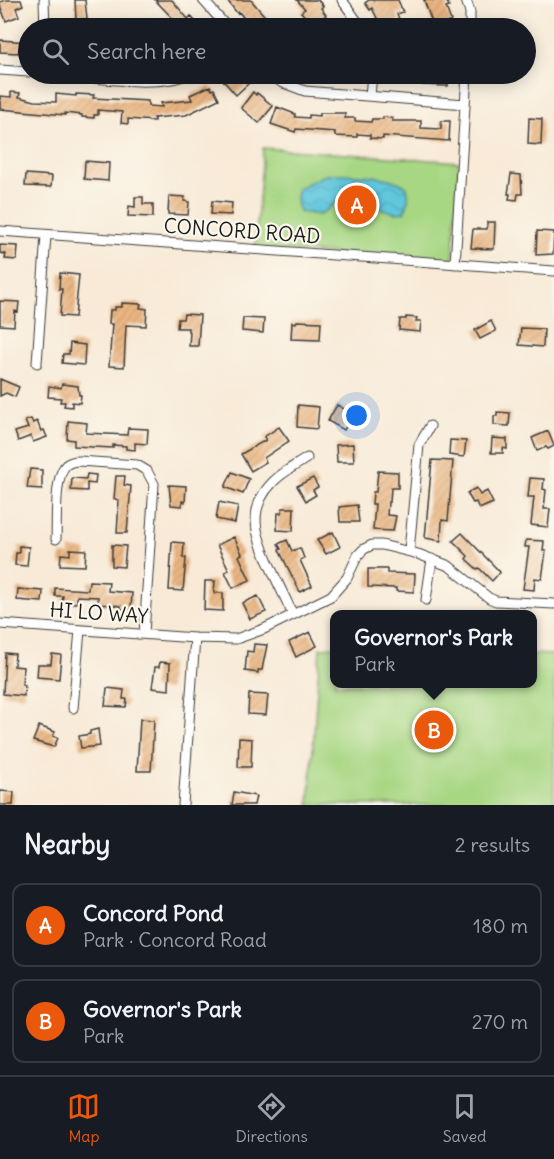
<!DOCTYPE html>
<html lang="en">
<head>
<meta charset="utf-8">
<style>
  :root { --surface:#171b24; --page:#20242c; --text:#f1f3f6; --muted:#9ea1a6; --line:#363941; --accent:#ea580c }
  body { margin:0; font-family:Delius,sans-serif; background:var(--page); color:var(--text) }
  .you { position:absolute; left:357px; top:416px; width:21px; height:21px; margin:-15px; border:4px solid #fff; border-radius:50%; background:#1a73e8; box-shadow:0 0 0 9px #1a73e833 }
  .badge { display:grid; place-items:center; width:39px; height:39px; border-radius:50%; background:var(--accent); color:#fff; font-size:20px; font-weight:700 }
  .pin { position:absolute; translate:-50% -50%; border:3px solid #fff; box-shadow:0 2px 6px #0006 }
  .popup { position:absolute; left:330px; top:610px; width:207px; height:78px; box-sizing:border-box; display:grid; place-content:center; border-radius:12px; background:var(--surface); filter:drop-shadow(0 2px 4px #0005); font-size:20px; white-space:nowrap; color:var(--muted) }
  .popup b { font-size:22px; color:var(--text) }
  .popup::after { content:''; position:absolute; left:50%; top:100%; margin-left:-12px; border:12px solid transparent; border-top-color:var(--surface) }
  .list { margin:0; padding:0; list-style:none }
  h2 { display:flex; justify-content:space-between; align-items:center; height:78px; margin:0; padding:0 24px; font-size:26px }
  h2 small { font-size:20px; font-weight:400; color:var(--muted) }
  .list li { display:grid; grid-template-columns:39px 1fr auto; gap:18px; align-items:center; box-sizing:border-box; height:84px; margin:0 12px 12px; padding:0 12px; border:2px solid var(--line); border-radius:12px }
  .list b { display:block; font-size:22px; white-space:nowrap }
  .list p { margin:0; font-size:20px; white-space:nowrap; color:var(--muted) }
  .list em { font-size:20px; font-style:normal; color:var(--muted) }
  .icon { flex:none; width:33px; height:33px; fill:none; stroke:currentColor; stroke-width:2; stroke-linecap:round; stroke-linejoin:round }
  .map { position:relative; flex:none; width:554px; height:805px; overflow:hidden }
  .search { position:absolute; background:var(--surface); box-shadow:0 3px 15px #0003; left:18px; right:18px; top:18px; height:66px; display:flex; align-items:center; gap:15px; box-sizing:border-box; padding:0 21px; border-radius:33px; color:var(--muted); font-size:22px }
  .sheet { height:270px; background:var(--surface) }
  nav { display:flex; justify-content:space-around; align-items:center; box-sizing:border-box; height:84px; border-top:2px solid var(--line); background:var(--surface); font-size:16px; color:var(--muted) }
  nav a { display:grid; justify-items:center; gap:3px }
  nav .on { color:var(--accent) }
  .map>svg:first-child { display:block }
  .park { fill:#a8d784; stroke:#627a50; stroke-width:1.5 }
  .water { fill:url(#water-waves); stroke:#3e727c; stroke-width:1.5 }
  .building { fill:url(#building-hatch) }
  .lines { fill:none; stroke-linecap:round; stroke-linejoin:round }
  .minor-casing { stroke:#3d3b38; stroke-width:11 }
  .minor { stroke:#fff; stroke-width:9 }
  .labels { text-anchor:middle; stroke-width:4.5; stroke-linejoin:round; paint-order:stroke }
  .street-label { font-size:20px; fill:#1c1c1c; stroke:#fbf7ec }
</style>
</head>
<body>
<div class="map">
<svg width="554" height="805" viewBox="0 0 554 805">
  <defs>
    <pattern id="water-waves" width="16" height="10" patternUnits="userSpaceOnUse" patternTransform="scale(1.5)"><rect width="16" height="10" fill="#60c7dd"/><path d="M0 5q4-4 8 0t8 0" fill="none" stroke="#53aabd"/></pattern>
    <pattern id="building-hatch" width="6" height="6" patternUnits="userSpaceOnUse" patternTransform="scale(1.5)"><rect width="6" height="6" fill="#eab682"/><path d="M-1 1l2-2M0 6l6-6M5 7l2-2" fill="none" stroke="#c89c70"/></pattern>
  </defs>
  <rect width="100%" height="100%" fill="#fbf7ec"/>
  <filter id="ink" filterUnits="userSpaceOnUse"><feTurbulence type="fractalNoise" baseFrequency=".0167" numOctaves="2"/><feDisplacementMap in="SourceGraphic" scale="12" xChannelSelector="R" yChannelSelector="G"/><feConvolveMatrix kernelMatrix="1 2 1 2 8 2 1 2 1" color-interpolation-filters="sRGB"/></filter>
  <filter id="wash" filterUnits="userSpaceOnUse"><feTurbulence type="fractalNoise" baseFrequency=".008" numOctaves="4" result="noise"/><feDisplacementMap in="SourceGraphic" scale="24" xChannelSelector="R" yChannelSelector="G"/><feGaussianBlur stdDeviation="1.35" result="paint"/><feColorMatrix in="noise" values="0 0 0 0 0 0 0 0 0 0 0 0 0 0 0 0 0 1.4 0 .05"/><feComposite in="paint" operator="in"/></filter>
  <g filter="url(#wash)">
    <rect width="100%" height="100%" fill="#f8ead7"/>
    <path class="park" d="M263,148L459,162L453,262L255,248Z
      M335,647V684H533V654L554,655V805H309L320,648Z"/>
    <path class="water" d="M336,174C358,175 388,174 407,187C409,197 409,203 404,212L396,213L346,198L340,200L320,215L300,212C295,205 295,197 298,188L325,175Z"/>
    <g id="blocks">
      <path class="building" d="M6,0H21L23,5L16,8L19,16L6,21L0,5V2Z
        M75,0H85L87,19L76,20Z
        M155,0H172L188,19L191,16L200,28H182Z
        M227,0H251L275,28H258L249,18L246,21L239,12L237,13Z
        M297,0H318L323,6L321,8L326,15L322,18L331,28H315L301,12L305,9Z
        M369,0H398L403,12L397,14L400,21L382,28L372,8L370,10L365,3Z
        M424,0H446L449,6L446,7L451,21L434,28Z
        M0,40L28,42L27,51L19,50L18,53L0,52Z
        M225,74H240L249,83L236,95L221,78Z
        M391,74H408L407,85L390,84Z
        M424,74H449L448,86L423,85Z
        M210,86L212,90L214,89L219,99L186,115L154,118V121L128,119V124L121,123L122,112L98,110V115H94V118L82,117V115L65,113V115L0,109V96L11,97V92L20,93L19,97L35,101L56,102V94L76,96V94L94,95L93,98L148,101V106L162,107L161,103L192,100L190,95Z
        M253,92L256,95L257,93L273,106L259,123L241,108Z
        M277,107L295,114V117L309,118V115L320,116V113H345V118H355V121L371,122L372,119H383V117L392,118V121H421V128L441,129V121H450L449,141L383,136V139L370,138V135L357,134V137L335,136V132L296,129L295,132L271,124Z
        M529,118L542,119L541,145L528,144Z
        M85,161L109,163L108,181L84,179Z
        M26,174L52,176L51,187L25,186Z
        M511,174L521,175L522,194H518L517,200L509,199L510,194H508Z
        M169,196L185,197L184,201L189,202L188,215L168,214Z
        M135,197H143V204H153V217L128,216L129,206L135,207Z
        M212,201L232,203L231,215L211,214Z
        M487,222H495L494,249L471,248L473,229H487Z
        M537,231L554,232L553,254L536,255Z
        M0,245L18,246L17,260L5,259L6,254L0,253Z
        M60,273L79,275L75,317L60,316L62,289H59Z
        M0,301L19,302L18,312L15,311L14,326L0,325Z
        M122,303L141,304L140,308L147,309L146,326L126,325L124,367L109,366L112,324H109L110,310H115V307H122Z
        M184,314L200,315L198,346H189L190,332L188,331V328H177L178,319H183Z
        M406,317L417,318L416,321H421L420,332L399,330L400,319H406Z
        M243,318L264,319L263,333L242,331Z
        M297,321L321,322L320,340L291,339L292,322L296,323Z
        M491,321L496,331L480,339L475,330Z
        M521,328L544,329L543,347L519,345Z
        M70,343L85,345L84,365L62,363L63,354H69Z
        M0,379L19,387L15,397L6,393L0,396Z
        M62,384L78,386L79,395H81L80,403L72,402V407L64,406L65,402H60L61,398L48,397L49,386L61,388Z
        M298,405L319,407L317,429L297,427Z
        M337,405L353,414L344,430L328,421Z
        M497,412L510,413L509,426L494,425V416H497Z
        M31,419L33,423L37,421L41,431L44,430L47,437L33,442L31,436L18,441L15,432L28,428L25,421Z
        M68,421L87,423L86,433L127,435L128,428L148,429L147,444L135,443V450L126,449V446L113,445V448L74,446V440L67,439Z
        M279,427L289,441L264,458L266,462L251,471L241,454L266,440L264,437Z
        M548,431L554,446L548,449L546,447L537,451L532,438Z
        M492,438L507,439V449L503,448V453H491Z
        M450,440L466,441L464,457L449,455Z
        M353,444L354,462H337L336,445Z
        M432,460L453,461L448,521L442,520L441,541L425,538Z
        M30,469L42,470V489L27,488Z
        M378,471L398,472V488H391L390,502H388L387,515L396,516L393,531L373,530L375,504H372L373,492H376Z
        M232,472L249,479L243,494L225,487Z
        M87,474L96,475L95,484L87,483V491L71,490L72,478L86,479Z
        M116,476H125L124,485L131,486L127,533H117L119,500L114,499Z
        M313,478L318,487L313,490L316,495L306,501L297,486Z
        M530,478L544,479L543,489L546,490L544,509H550L548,527L531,525L534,497H528Z
        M169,485L186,486L185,502L182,501V506L171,505Z
        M476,488L480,495L487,491L493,503L479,509L476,502L473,503L467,493Z
        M219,502L238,506L235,523L216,519Z
        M357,505L359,522H340L339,507Z
        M283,508H294L293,531L277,530L278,513H281Z
        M333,532L340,547L326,554L317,540Z
        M462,533L500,572L492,581L479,568L477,569L466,559L468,556L453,541Z
        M234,537L242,554L239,556L250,580L233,588L225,572L229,570L217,545Z
        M287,540L292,551L300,548L304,558L300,560L312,586L300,592L279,550L281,549L278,544Z
        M526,540L544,541L543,551H546L542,579L535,578L534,590L523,589L529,547H525Z
        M172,542L184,543L183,558H186L183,591L169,590Z
        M112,545L126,546L124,567L112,566Z
        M19,546L29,547L27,566L15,565L16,553H19Z
        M70,549L86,550L85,566L60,565L61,554L70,555Z
        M368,569H387V573L415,574L414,592L396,591V588L368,587Z
        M89,581L109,582L108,591L132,593L131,609H121V606L113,605L98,604V597L77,596V603L62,602L63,596H55V588L88,590Z
        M205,581H215L214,593H223V611L204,610Z
        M18,589L43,591L42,602L17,600Z
        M258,596L266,612L250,619L242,603Z
        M310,632L317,646L296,657L289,642Z
        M254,644L267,645L262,670H258V673L245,671L247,651L253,652Z
        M5,653L15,654L14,666L23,667L22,685H25L24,696L3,694Z
        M52,654L61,655L59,679L37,677L38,664H51Z
        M160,662L170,663L169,690L152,688L155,667H159Z
        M107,688L124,690L123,699H127L126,707L105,706Z
        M249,694L268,695L266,715L248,714Z
        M140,719L154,720L151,771H137Z
        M39,726L55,732L53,736L58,738L54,747L33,741Z
        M98,729L100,746L81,748L79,736L90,734V731Z
        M239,738L252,739L251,767H238Z
        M0,791L14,792L13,805H0Z
        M234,792L256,796L254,805H232Z"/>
    </g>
  </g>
  <g filter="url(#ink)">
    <use href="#blocks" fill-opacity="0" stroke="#3d3b38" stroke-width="1.5"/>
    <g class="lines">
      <defs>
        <path id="minor" d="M44,0L45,28
          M203,0L228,28
          M342,0L362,28
          M466,0L470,12V28
          M0,70L28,72
          M48,74C83,76 158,89 188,74
          M269,74L281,82L305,91L465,104
          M370,96L372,74
          M0,231L554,271
          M455,264L467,74
          M37,363L46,235
          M56,539C57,523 54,476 66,465C70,462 74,461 79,461L137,465L147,471L154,484L144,634
          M409,551L419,445L430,426
          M426,600L432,559
          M293,615C286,599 278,584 271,568C257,538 245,510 273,482C282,472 295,466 307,458
          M0,624L195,638L236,639L264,629L331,596L347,578L358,555L364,549L372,545H382L418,554L449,566L489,598L496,601L554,604
          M73,708L80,630
          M183,805L195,638"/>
      </defs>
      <use href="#minor" class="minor-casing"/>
      <use href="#minor" class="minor"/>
    </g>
  </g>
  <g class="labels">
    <g class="street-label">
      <text transform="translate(242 231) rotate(4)" y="7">CONCORD ROAD</text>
      <text transform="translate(99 613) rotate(4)" y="7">HI LO WAY</text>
    </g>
  </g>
</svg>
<div class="you"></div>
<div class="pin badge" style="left:357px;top:205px">A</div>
<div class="pin badge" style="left:434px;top:730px">B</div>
<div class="popup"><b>Governor's Park</b>Park</div>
<div class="search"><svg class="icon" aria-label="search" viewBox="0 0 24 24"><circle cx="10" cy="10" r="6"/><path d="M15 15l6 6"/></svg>Search here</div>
</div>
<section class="sheet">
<h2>Nearby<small>2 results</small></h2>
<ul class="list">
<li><span class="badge">A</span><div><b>Concord Pond</b><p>Park · Concord Road</p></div><em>180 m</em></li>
<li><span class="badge">B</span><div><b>Governor's Park</b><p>Park</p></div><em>270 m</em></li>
</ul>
</section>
<nav>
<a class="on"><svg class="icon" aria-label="map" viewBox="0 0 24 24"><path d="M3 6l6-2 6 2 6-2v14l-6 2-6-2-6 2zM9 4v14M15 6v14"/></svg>Map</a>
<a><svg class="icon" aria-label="directions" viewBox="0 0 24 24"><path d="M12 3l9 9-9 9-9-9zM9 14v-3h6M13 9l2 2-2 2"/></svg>Directions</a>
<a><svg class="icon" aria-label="saved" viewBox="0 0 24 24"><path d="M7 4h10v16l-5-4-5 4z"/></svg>Saved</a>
</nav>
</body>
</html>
